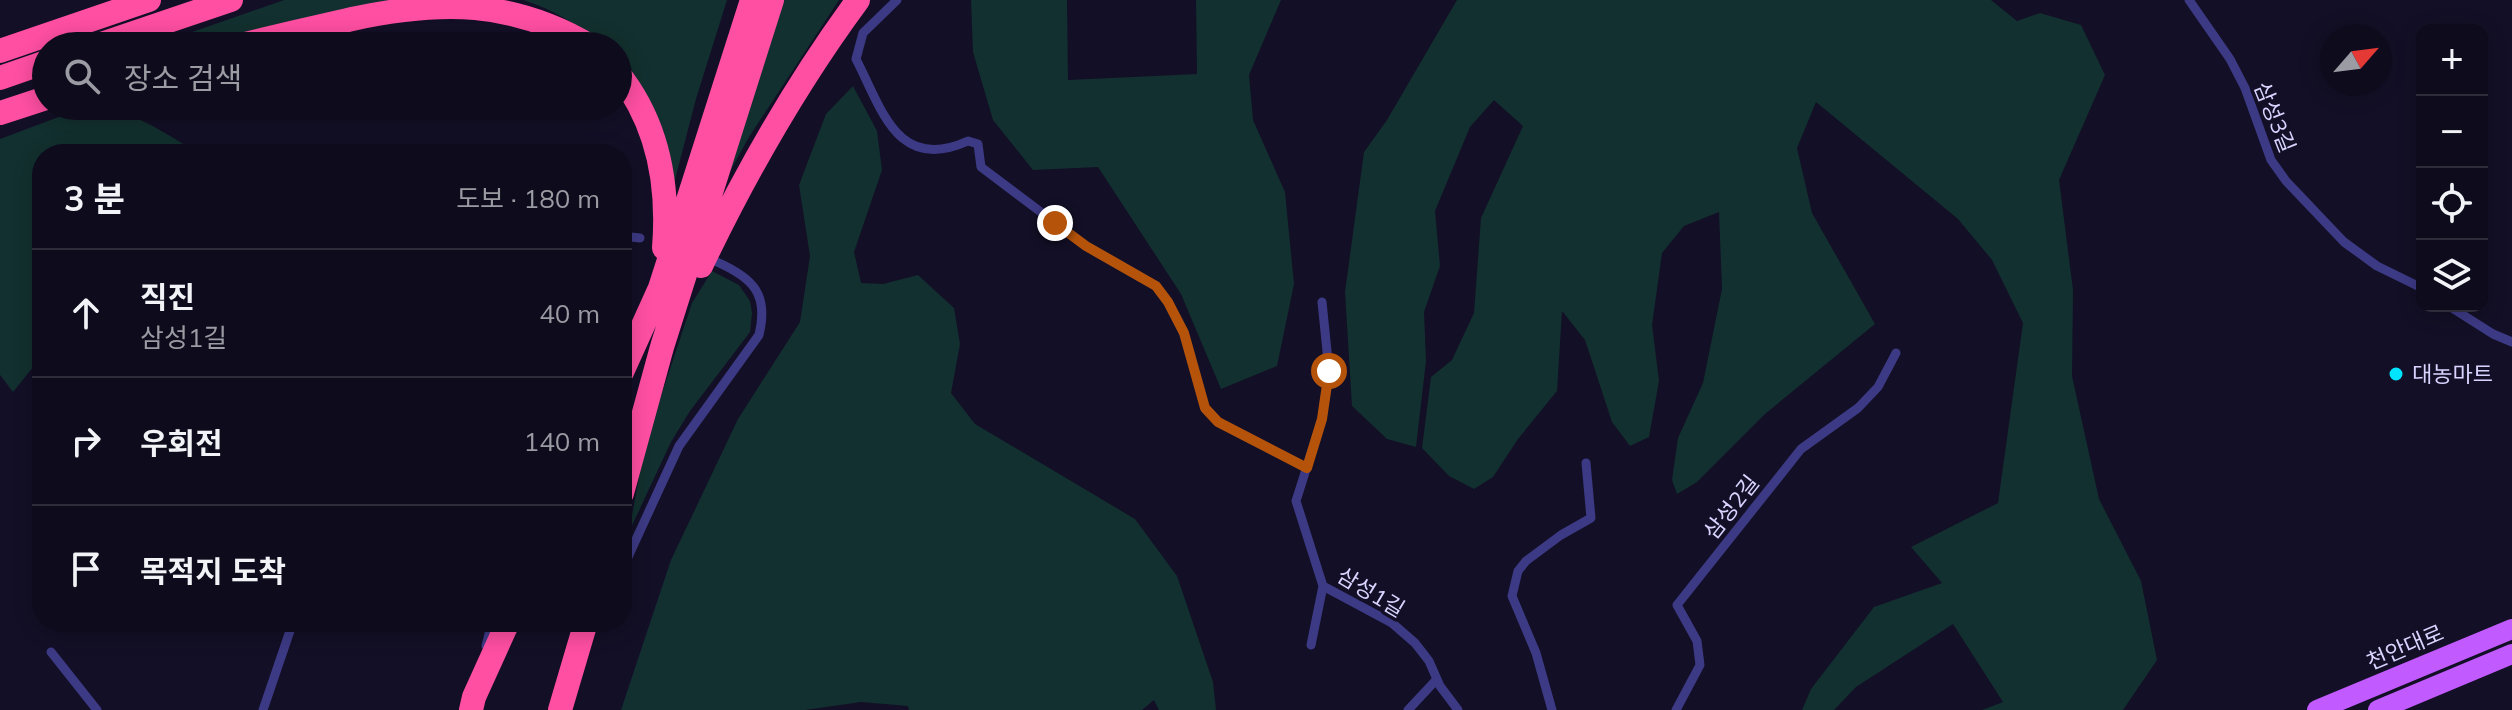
<!DOCTYPE html>
<html lang="ko">
<head>
<meta charset="utf-8">
<style>
  :root { --surface:#0e0b1c; --page:#171425; --text:#f1f3f6; --muted:#9b9ba3; --line:#2e2b3b }
  body { margin:0; font-family:Mulish,"Noto Sans KR",sans-serif; background:var(--page); color:var(--text) }
  .controls { position:absolute; right:24px; top:24px; display:grid; overflow:hidden; border-radius:16px; box-shadow:0 4px 20px #0003 }
  .controls button { width:72px; height:72px; display:grid; place-items:center; padding:0; border:0; border-bottom:2px solid var(--line); background:var(--surface); color:var(--text); font:40px sans-serif }
  .compass { position:absolute; left:2320px; top:24px; width:72px; height:72px; border-radius:50%; background:var(--surface); box-shadow:0 4px 20px #0003; rotate:62deg }
  .stop { position:absolute; width:24px; height:24px; margin:-18px; border:6px solid #b45309; border-radius:50%; background:#fff }
  .stop.end { background:#b45309; border-color:#fff; box-shadow:0 2px 8px #0008 }
  .list { margin:0; padding:0; list-style:none }
  h2 { display:flex; justify-content:space-between; align-items:center; height:104px; margin:0; padding:0 32px; font-size:34px }
  h2 small { font-size:26px; font-weight:400; color:var(--muted) }
  .list li { display:grid; grid-template-columns:52px 1fr auto; gap:24px; align-items:center; box-sizing:border-box; height:128px; padding:0 32px; border-top:2px solid var(--line) }
  .list b { display:block; font-size:30px; white-space:nowrap }
  .list p { margin:0; font-size:26px; white-space:nowrap; color:var(--muted) }
  .list em { font-size:26px; font-style:normal; color:var(--muted) }
  .icon { flex:none; width:44px; height:44px; fill:none; stroke:currentColor; stroke-width:2; stroke-linecap:round; stroke-linejoin:round }
  .map { position:relative; flex:none; width:2512px; height:710px; overflow:hidden }
  .search { position:absolute; background:var(--surface); box-shadow:0 4px 20px #0003; left:32px; top:32px; width:600px; height:88px; display:flex; align-items:center; gap:20px; box-sizing:border-box; padding:0 28px; border-radius:44px; color:var(--muted); font-size:30px }
  .panel { position:absolute; background:var(--surface); box-shadow:0 4px 20px #0003; left:32px; top:144px; width:600px; height:488px; border-radius:32px }
  .map>svg:first-child { display:block }
  .green { fill:#12302f }
  .lines { fill:none; stroke-linecap:round; stroke-linejoin:round }
  .lane { stroke:#3d3a85; stroke-width:9 }
  .primary { stroke:#c25bff; stroke-width:20 }
  .highway { stroke:#ff4fa3; stroke-width:24 }
  .route { stroke:#b45309; stroke-width:10 }
  .poi-dot { fill:#00e5ff; stroke:#130f26; stroke-width:3 }
  .labels { text-anchor:middle; stroke-width:7; stroke-linejoin:round; paint-order:stroke }
  .street-label { font-size:22px; fill:#d9d4ff; stroke:#130f26 }
  .poi-label { font-size:22px; fill:#d9d4ff; stroke:#130f26; text-anchor:start }
</style>
</head>
<body>
<div class="map">
<svg width="2512" height="710" viewBox="0 0 2512 710">
  <rect width="100%" height="100%" fill="#130f26"/>
  <path class="green" d="M284,0H391L210,46H152Z
    M523,0H727L696,99L671,195L664,132L649,101L618,62V46C593,46 589,33 569,21C555,12 539,5 523,0Z
    M775,0H839L749,137L712,204Z
    M971,0H1067L1068,80L1197,74L1196,0H1281L1249,75L1253,120L1285,192L1294,284L1277,366L1221,389L1181,294L1098,167L1033,170L993,120L973,52Z
    M1457,0H1991L2017,21L2040,13L2081,25L2105,75L2059,180L2073,290L2072,376L2099,499L2141,581L2157,660L2123,710H1982L2003,702L1953,624L1856,687L1834,710H1802L1811,689L1874,607L1942,583L1911,547L1998,503L2023,323L1992,260L1958,219L1816,102L1797,148L1812,213L1875,324L1765,414L1697,482L1677,494L1672,480L1678,438L1703,383L1722,289L1719,212L1684,226L1662,253L1652,325L1659,381L1649,437L1630,446L1612,422L1585,340L1562,311L1557,391L1518,439L1493,477L1474,489L1449,476L1422,448L1431,377L1452,360L1474,313L1481,218L1523,126L1494,100L1470,127L1435,211L1440,266L1424,312L1426,361L1416,447L1387,439L1352,406L1345,292L1364,152L1387,120Z
    M853,86L877,131L882,170L854,252L861,283L883,284L918,275L954,308L960,344L951,393L975,424L1135,519L1177,576L1213,682L1216,710H1159L1154,700L1142,710H909L908,706L861,702L805,710H621L671,560L738,419L800,322L810,256L799,185L826,114Z
    M88,106C129,106 166,135 201,154H42V356L13,392L0,375V139Z
    M712,271L739,285L750,301L752,313L750,332L690,411L671,442L629,532L645,444L692,303Z"/>
  <g class="lines">
    <path class="lane" d="M897,0L863,33L856,59C882,109 897,173 968,141L978,144L981,167L1086,246L1156,286L1168,302L1184,333L1205,408L1218,422L1307,468
      M2189,0L2230,59L2245,88L2271,160L2286,181L2344,242L2377,266L2422,288
      M622,236L640,238
      M1322,302L1329,371L1322,419L1296,501L1323,586L1392,623L1415,643L1429,661L1440,686L1458,710
      M2449,306L2493,334L2512,342
      M622,570L679,446L759,335C769,294 753,278 717,262
      M1311,645L1323,586
      M486,646L492,622
      M51,652L97,710
      M263,710L293,622
      M1408,710L1437,679
      M1552,710L1536,653L1512,596L1518,571L1526,561L1561,535L1591,518L1586,463
      M1676,710L1700,665L1697,641L1677,605L1801,449L1858,408L1878,387L1896,353"/>
    <path class="primary" d="M2317,710L2512,629
      M2378,710L2512,654"/>
    <path class="highway" d="M95,46L231,0
      M238,46C276,36 314,28 352,19C440,0 513,0 590,46
      M0,51L149,0
      M618,73C658,123 669,186 664,248
      M0,78L46,62
      M0,113L46,98
      M701,266C746,172 796,84 858,0
      M622,372L660,288L752,0
      M622,493L662,347L772,0
      M471,710L474,697L508,622
      M560,710L586,622"/>
  </g>
  <g class="lines">
    <path class="route" d="M1055,223L1086,246L1156,286L1168,302L1184,333L1205,408L1218,422L1307,468L1322,419L1329,371"/>
  </g>
  <circle class="poi-dot" cx="2396" cy="374" r="8"/>
  <g class="labels">
    <g class="street-label">
      <text transform="translate(2275 117) rotate(68)" y="8">삼성3길</text>
      <text transform="translate(1731 507) rotate(-52)" y="8">삼성2길</text>
      <text transform="translate(1371 592) rotate(31)" y="8">삼성1길</text>
      <text transform="translate(2405 647) rotate(-23)" y="8">천안대로</text>
    </g>
    <g class="poi-label">
      <text x="2412" y="382">대농마트</text>
    </g>
  </g>
</svg>
<div class="controls">
<button>+</button>
<button>−</button>
<button><svg class="icon" aria-label="locate" viewBox="0 0 24 24"><circle cx="12" cy="12" r="6"/><path d="M12 2v4M12 18v4M2 12h4M18 12h4"/></svg></button>
<button><svg class="icon" aria-label="layers" viewBox="0 0 24 24"><path d="M12 4l9 5-9 5-9-5zM3 14l9 5 9-5"/></svg></button>
</div>
<svg class="compass" viewBox="-18 -18 36 36"><path d="M0-13l5 13h-10z" fill="#e53935"/><path d="M0 13l5-13h-10z" fill="#9b9ba3"/></svg>
<div class="stop" style="left:1329px;top:371px"></div>
<div class="stop end" style="left:1055px;top:223px"></div>
<div class="search"><svg class="icon" aria-label="search" viewBox="0 0 24 24"><circle cx="10" cy="10" r="6"/><path d="M15 15l6 6"/></svg>장소 검색</div>
<section class="panel">
<h2>3 분<small>도보 · 180 m</small></h2>
<ul class="list">
<li><svg class="icon" aria-label="ahead" viewBox="0 0 24 24"><path d="M12 20V5M6 11l6-6 6 6"/></svg><div><b>직진</b><p>삼성1길</p></div><em>40 m</em></li>
<li><svg class="icon" aria-label="right" viewBox="0 0 24 24"><path d="M7 20v-9h11M14 6l5 5-5 5"/></svg><div><b>우회전</b></div><em>140 m</em></li>
<li><svg class="icon" aria-label="arrive" viewBox="0 0 24 24"><path d="M6 21V4h12l-3 4 3 4H6"/></svg><div><b>목적지 도착</b></div></li>
</ul>
</section>
</div>
</body>
</html>
